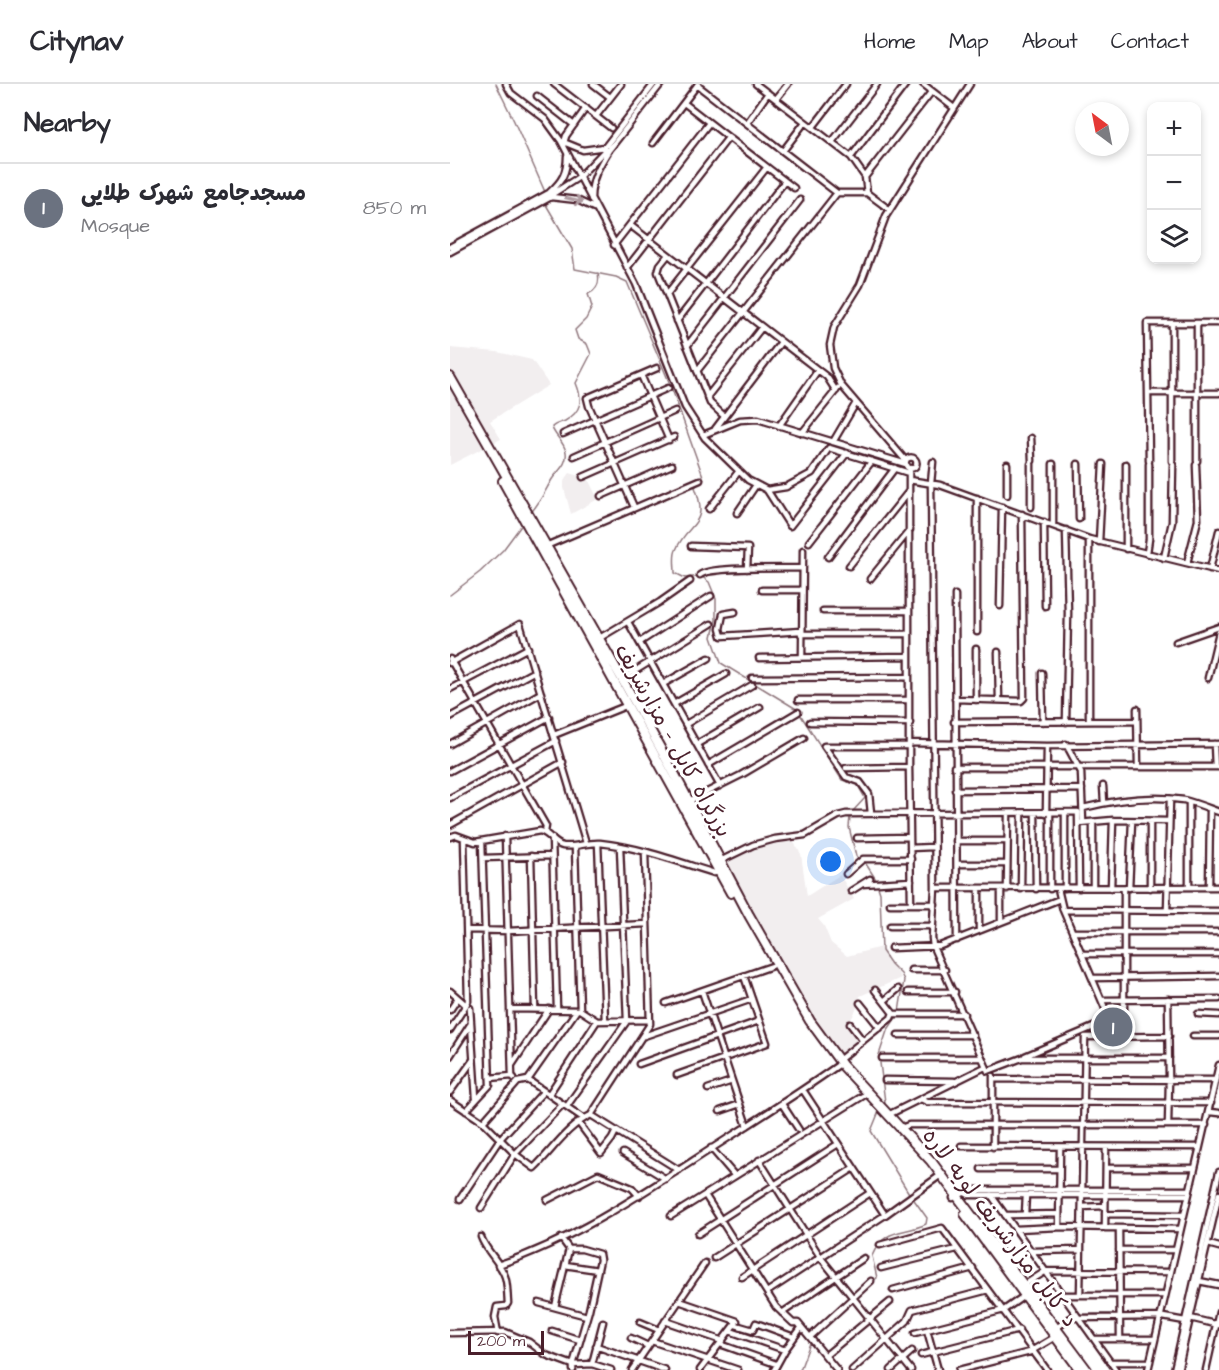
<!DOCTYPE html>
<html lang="en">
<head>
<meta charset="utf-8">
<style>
  :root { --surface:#fff; --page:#f2f2f3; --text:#2b2b33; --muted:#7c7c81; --line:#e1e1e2; --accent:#c8321e }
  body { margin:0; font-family:"Architects Daughter","Playpen Sans Arabic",sans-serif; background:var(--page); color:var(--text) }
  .controls { position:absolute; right:18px; top:18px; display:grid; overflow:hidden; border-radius:12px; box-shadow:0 3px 9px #0003 }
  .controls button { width:54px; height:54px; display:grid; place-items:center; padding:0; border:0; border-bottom:2px solid var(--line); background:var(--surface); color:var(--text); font:30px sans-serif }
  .compass { position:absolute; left:625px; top:18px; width:54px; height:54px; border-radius:50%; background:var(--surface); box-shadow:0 3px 9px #0003; rotate:328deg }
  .scale { position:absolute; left:18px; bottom:15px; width:76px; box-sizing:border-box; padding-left:6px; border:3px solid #4a1f2b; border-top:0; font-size:16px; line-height:21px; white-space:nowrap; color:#4a1f2b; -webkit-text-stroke:4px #fff; paint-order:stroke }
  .you { position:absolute; left:381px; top:778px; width:21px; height:21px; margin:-15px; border:4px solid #fff; border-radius:50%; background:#1a73e8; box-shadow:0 0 0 9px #1a73e833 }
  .badge { display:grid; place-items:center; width:39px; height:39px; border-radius:50%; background:var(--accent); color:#fff; font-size:20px; font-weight:700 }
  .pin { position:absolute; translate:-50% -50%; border:3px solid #fff; box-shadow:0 2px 6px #0006 }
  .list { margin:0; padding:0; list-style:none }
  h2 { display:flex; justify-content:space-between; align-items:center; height:78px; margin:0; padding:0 24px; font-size:26px }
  h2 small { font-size:20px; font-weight:400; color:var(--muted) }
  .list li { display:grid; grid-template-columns:39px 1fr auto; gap:18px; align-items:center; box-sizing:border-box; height:90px; padding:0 24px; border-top:2px solid var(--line) }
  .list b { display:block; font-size:22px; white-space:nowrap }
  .list p { margin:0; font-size:20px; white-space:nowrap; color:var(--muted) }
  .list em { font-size:20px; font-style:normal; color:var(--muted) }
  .icon { flex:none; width:33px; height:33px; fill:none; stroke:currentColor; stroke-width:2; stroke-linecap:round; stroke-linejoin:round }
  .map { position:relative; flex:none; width:769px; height:1286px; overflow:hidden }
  header { display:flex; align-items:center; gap:36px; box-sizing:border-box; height:84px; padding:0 30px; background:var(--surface); border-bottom:2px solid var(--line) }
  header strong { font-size:28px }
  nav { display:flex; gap:33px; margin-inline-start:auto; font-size:21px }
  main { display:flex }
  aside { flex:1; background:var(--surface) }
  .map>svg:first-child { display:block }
  .built { fill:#f2eeef }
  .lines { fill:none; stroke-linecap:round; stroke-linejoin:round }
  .stream { stroke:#91787e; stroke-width:1.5 }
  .minor-casing { stroke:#4a1f2b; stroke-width:9 }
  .highway-casing { stroke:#4a1f2b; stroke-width:12 }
  .minor { stroke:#fff; stroke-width:4.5 }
  .highway { stroke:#fff; stroke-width:8 }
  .oneway { stroke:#ae9aa0 }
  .labels { text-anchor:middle; stroke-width:6; stroke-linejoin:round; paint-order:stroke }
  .street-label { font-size:22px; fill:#4a1f2b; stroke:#fff }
</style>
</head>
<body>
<header>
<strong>Citynav</strong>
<nav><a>Home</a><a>Map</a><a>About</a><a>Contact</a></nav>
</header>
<main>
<aside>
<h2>Nearby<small></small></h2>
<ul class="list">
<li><span class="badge" style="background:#6b7280">1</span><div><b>مسجدجامع شهرک طلایی</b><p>Mosque</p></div><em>850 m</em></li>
</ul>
</aside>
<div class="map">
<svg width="769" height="1286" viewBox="0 0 769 1286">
  <rect width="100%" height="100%" fill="#fff"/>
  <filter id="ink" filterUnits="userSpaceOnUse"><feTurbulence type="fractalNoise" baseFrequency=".0167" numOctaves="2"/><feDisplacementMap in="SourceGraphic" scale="12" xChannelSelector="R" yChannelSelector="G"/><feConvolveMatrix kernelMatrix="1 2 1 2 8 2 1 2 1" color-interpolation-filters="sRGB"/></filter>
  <g filter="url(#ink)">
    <path class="built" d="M0,264L47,268L82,276L99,301L40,337L51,355L0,381Z
      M120,389L138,395L148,415L121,430L114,404V397Z
      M342,755L351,770L357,812L390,791L404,815L368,835L374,842L381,859L397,872L431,863L451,894L410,912L406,926L398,941L412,956L391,973L320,863L273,778L303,763L328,756Z"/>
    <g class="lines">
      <path class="stream" d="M46,0L64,37L95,108
        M95,119L122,165L125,185L166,193L177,198L222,305L254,395L245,403C260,443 238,437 226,466C223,472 225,482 225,489L235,494L251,492L259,498L266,515V536L262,553L271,579L348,626
        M80,430C90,418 94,409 101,397C107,387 118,381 116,368C114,357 104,352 102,343C106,339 111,339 115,337C132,327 133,316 126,299L141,270L137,260L128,255L125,246L136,235L142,223L138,210C148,206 150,199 148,189
        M0,511L30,488L53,466L73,439
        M350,630L392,696L407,700L415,714L403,727
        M400,733L399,743L406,772L409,776
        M414,777L425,794L430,809L432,867L441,880L451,890L454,896L449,928
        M432,1021L435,1018L429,971L437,947L447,932
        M430,1025L421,1047L460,1111
        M422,1198L427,1194L422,1172C434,1143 453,1151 476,1140L477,1134L462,1113
        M363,1254L371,1246
        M350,1286L360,1259"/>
      <defs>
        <path id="minor" d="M56,0L61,9L95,35L111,57L186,200L235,323L255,354L298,396L317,406L336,403L362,389L379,364L459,389
          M104,0L161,44
          M143,0L160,13
          M306,0L401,73L415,93L417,109
          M473,0L504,24
          M247,1L387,109H417L440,126
          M87,12L124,41
          M326,15L338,0
          M234,19L344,104
          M146,32L171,0
          M297,39L318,9
          M363,43L396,0
          M111,57L133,66L155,63
          M382,58L427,0
          M114,59L116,52L136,24
          M203,59L248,0
          M154,67L155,63L204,0
          M333,67L355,38
          M401,73L456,0
          M415,93L482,7
          M100,108C112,97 117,89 117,72
          M101,113L127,116L144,124
          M141,115C141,95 149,82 159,66
          M180,141L377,293L386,307
          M164,161L259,39
          M0,163L99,109H104
          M0,168L101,113L104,109L129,93L154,67L159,66L211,0
          M218,171L210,181L208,188L260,319L274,332
          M177,184L278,54
          M217,210L317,83
          M227,237L335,97
          M237,262L350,116
          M247,287L387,109
          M191,291L219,356
          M698,309H769
          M257,313L312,243
          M329,342L368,286
          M265,345L331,258
          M352,349L388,304
          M113,350L218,304
          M253,351L290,336L308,335L456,380
          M581,354L582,377
          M383,358L406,319
          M124,372L225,327
          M455.5 379a5.5 5.5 0 1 1 11 0a5.5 5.5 0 1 1-11 0Z
          M456,377L391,301L383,284L380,261L384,243L410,201L436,132L520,0
          M699,377L697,239H769
          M722,377V239
          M747,377V239
          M483,378L481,399L485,804L482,854L483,863L538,987L572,974H719
          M628,380L629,435
          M461,384L459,389V683L461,820
          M133,393L224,353
          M459,396L490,401L639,455L769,487
          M317,406L340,442L397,369
          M557,411V380
          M151,412L222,381
          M184,423L139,322L137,314L207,284
          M581,423V380
          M259,425L289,387
          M287,429L306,401
          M594,438L595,522
          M603,441V380
          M359,458L422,377
          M649,458L653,380
          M96,462L250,396
          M241,462L298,464L297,485
          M676,465V380
          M697,469L699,455V380
          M378,473L445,384
          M714,474L722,438L723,381
          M737,479L748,436L746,381
          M399,482L459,407
          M760,485L769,447
          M250,491C261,482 334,485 353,484
          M420,495L460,446
          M312,506H352
          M505,511L507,856
          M550,522L552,423
          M373,527H459
          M285,528L273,530L270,545L272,552L351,547
          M178,538L270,702
          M527,548V414
          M351,550H459
          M148,555L210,518L240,497
          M190,558L261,512
          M726,558L769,543
          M548,568L549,616
          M352,573L353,466
          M309,574L459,572
          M0,575L96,742L95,748
          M0,579L70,540L136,759
          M592,589L593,638
          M302,594L459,593
          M758,594L769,548
          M172,595L261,540
          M213,600L259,574
          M0,605L78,564
          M505,615L571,617L574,614L572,430
          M348,616H459
          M526,616V565
          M224,620L276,590
          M687,625L688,683
          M0,633L85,587
          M639,637V455
          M360,638L460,639
          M504,638L687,637
          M616,638L618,529L616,446
          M236,640L302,601
          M104,651L178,621
          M459,659L597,662L769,660
          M0,660L91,609
          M247,660L310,623
          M616,660L631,688L633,738
          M764,660L765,683
          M258,681L348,628
          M504,683H769
          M396,684L459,683
          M0,687L99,633
          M653,702L654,719
          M505,706L632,705
          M0,714L106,657
          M239,717L291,691L354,654
          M633,724C664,716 701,711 734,716C746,719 758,724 769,728
          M421,729L419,710L410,698L396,693L374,662H459
          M585,729L586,805
          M596,729L597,662
          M615,729V804
          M643,738V803
          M700,738V804
          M629,739L663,736L719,737
          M0,741L113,678
          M55,752L62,992
          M0,753L6,751L25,758L90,747C100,749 103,760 113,762C125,764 137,758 150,759C189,763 226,777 264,789L270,788
          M102,754L107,925
          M407,754L460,753
          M14,755L18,917L16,921
          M506,757H558
          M148,759L155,937
          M125,763L130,926
          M460,764L483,763
          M81,772L85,925
          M33,774L102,772
          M270,777L303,761L325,755L355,751L388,732L396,730L628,728L629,804
          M507,780H557
          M396,790L413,775H461
          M412,800L461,797
          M739,803V718
          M759,803L760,725
          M485,804L769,803
          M661,804L663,736
          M679,804L682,737
          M551,805V838
          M557,805L558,730
          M571,805L572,729
          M600,805V730
          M401,807L420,795
          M440,820H485
          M613,826L769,827
          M717,826L720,715
          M440,842H483
          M18,846L58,847L197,840
          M529,846V805
          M623,848H769
          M441,864L490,862L610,815
          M633,870H769
          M461,886H495
          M643,894L769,892
          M0,907L16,921L0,946
          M252,907L297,1042
          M458,908H505
          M652,916L769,915
          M434,917L448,905
          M216,919L322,882
          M410,919L430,944
          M20,924L26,1014
          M60,925L130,926L147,937L200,936
          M0,926L8,914
          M443,930H514
          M748,930L769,931
          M400,940L413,957
          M448,951H523
          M194,952L302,915
          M674,952V804
          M743,952H769
          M0,972L20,941
          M575,972L660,936L613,826L608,805
          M432,974H531
          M389,976L441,934L443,929L425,906
          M189,980L309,937
          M62,981L99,925
          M227,991L317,959L294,892
          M40,994L62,992L64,994
          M544,995L765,996
          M78,996L127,926
          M435,996L504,997
          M258,1005L282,997
          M353,1006L435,1131
          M0,1008L23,976
          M99,1010L147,937
          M471,1015L477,1018L761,1019
          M0,1016L33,1038L65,1070L84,1084C103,1066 116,1043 141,1031L200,940L195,768
          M332,1020L349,1046
          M117,1022L177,937L170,763
          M16,1027L40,1001L32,758
          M270,1027L290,1020
          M760,1028L769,1029
          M141,1031L229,1086
          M438,1031L535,983
          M33,1038L68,998L78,996L133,1034
          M128,1038L151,1069L162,1055L166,1047
          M718,1041L719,996L718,915
          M451,1044L459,1041H756
          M511,1062L750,1063
          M543,1063V992
          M261,1064L285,1092
          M173,1069L216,1095
          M309,1076L371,1174L461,1286
          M656,1084H744
          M531,1085H609
          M515,1109L519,1111H738
          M255,1111L326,1223L343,1239H348L387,1286
          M541,1111L666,1286
          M503,1114L520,1106H739
          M10,1115L50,1055L94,1007
          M97,1116L148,1090L182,1104L189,1112
          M632,1123L655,1122
          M31,1124L65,1070L113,1020
          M575,1130L576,1111
          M655,1130L733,1131
          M555,1131L609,1130
          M221,1132L413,1012
          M609,1143L610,1063
          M655,1144L656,1063
          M669,1144L670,1255
          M566,1145L609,1143L730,1145
          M248,1150L388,1060
          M31,1153C36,1167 48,1176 54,1190C58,1198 57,1210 58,1219L56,1222L47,1223L45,1233L48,1249
          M111,1154L119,1165H132L149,1170L150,1176L139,1226L123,1281V1286
          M758,1160L769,1163
          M430,1161L492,1144L597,1286
          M669,1166H725
          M582,1167L631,1166
          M264,1174L404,1084
          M48,1181C126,1155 193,1109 261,1065C303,1038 346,1011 387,982
          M115,1181L148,1186
          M431,1184L507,1165
          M292,1193L420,1109
          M749,1197L769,1201
          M574,1201L596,1187L719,1188
          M443,1206L523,1184
          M317,1208L435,1131L488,1093
          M610,1211H714
          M630,1211L635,953L719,952
          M229,1217L287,1237L250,1286
          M89,1219L137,1232
          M105,1223L119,1165
          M332,1229L414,1174
          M713,1233L735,1237
          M627,1234L709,1233
          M740,1234L769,1241
          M215,1237L273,1257
          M190,1238L209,1246
          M286,1241L303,1246L306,1239L344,1253
          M606,1244L625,1231
          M477,1246L488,1286
          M102,1247L130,1256
          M280,1247L335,1266
          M0,1249L55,1248L79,1258L96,1271L123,1281L142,1280L161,1286
          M465,1249L554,1226L574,1212
          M360,1253L421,1197
          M181,1254L198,1262
          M644,1255H705
          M202,1257L288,1286
          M270,1260L326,1280
          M146,1262L215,1286
          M583,1266L605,1253
          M376,1271L440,1218
          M471,1271L569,1246
          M660,1278H700
          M142,1280L153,1238
          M182,1286L255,1179
          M324,1286L335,1266L351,1244
          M402,1286L457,1237L462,1226L538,1206
          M441,1286L462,1267
          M509,1286L584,1267
          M698,1286L769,981
          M724,1286L769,1088
          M728,1286L769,1110
          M756,1286L769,1228"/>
        <path id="highway" d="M0,293L172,595L225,691L299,831L360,937L393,982L481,1077L637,1286
          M53,397L281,809
          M515,1130L630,1286"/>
      </defs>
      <use href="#minor" class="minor-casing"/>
      <use href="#highway" class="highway-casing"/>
      <use href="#minor" class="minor"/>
      <use href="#highway" class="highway"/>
    </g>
    <defs><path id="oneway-shaft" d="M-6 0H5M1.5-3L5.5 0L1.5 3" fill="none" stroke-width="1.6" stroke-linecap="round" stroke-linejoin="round" transform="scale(1.5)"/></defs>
    <use class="oneway" href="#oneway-shaft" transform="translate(124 116) rotate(13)"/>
  </g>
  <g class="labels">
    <g class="street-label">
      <text transform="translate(224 656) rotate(61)" y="8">بزرگراه کابل - مزارشریف</text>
      <text transform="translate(551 1143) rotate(53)" y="8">د کابل مزارشریف لویه لاره</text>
    </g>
  </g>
</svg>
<div class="controls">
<button>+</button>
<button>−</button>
<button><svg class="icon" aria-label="layers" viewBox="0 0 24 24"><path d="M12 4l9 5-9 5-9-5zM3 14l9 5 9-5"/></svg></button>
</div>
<svg class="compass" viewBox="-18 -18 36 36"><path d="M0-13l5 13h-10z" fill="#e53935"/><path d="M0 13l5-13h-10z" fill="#7c7c81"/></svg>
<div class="scale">200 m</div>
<div class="you"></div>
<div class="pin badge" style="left:663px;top:943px;background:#6b7280">1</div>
</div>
</main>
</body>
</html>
